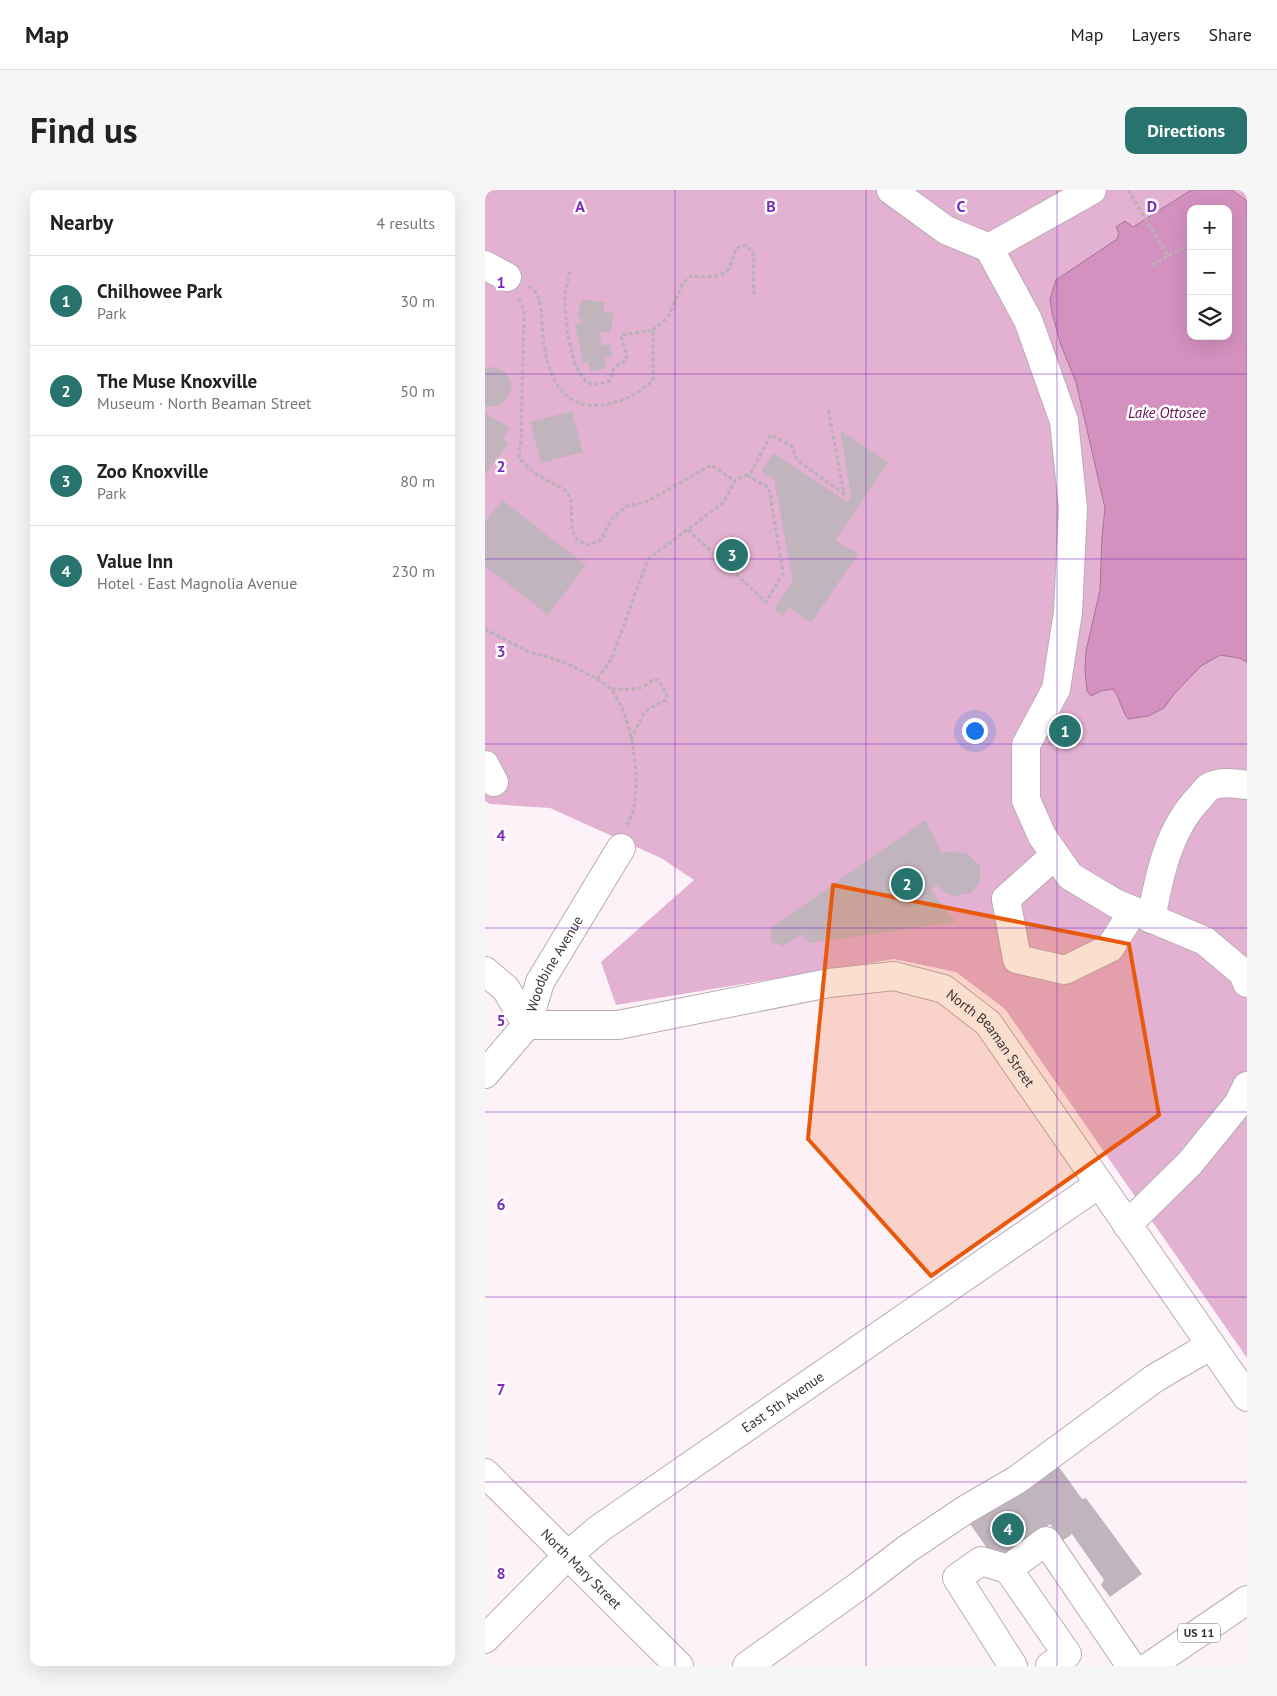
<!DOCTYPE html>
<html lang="en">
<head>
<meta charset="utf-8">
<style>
  :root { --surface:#fff; --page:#f6f6f6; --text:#222; --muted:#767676; --line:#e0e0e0; --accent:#29736e }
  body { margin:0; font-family:"PT Sans",sans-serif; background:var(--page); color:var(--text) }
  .controls { position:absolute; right:15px; top:15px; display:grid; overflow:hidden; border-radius:10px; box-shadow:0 5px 20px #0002 }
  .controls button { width:45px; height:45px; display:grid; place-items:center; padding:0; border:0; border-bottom:1px solid var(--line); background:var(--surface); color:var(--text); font:25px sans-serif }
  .you { position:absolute; left:489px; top:540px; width:18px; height:18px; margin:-12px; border:4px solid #fff; border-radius:50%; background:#1a73e8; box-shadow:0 0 0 8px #1a73e833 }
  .badge { display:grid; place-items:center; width:32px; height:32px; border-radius:50%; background:var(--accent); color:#fff; font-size:16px; font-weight:700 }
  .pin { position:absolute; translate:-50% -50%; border:2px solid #fff; box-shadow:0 1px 5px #0006 }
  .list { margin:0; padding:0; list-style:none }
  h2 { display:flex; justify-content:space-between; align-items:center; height:65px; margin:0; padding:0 20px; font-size:21px }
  h2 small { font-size:16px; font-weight:400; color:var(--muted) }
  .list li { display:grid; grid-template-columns:32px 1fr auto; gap:15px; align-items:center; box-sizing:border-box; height:90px; padding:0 20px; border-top:1px solid var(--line) }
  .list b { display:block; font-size:19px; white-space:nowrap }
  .list p { margin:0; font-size:16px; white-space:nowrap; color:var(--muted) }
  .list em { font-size:16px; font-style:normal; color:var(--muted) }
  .icon { flex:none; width:28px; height:28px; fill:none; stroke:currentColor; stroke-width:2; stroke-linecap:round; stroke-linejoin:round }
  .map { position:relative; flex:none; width:762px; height:1476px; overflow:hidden; border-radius:10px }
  header { display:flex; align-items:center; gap:30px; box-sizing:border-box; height:70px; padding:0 25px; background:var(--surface); border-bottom:1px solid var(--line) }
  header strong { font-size:24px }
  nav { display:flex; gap:28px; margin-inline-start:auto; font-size:18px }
  .intro { display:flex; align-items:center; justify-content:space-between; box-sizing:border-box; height:120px; padding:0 30px }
  h1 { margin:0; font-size:35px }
  .button { padding:12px 22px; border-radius:10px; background:var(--accent); color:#fff; font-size:18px; font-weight:700 }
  main { display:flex; gap:30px; padding:0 30px }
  aside { flex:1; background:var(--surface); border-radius:10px; box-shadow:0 5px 20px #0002 }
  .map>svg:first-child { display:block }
  .green { fill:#e3b1d2; fill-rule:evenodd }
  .water { fill:#d490bf; stroke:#a57496; fill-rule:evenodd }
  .building { fill:#c2b4bd }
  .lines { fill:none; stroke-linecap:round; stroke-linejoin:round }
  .minor-casing { stroke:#baacb5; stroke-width:30 }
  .major-casing { stroke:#baacb5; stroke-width:30 }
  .path { stroke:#bab0b6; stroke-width:3; stroke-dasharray:4 2.5; stroke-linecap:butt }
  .minor { stroke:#fff; stroke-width:28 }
  .major { stroke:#fff; stroke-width:28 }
  .marked { fill:#e8590c; fill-opacity:0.2; stroke:#e8590c; stroke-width:4; stroke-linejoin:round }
  .grid { fill:none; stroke:#7b2cbf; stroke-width:1; stroke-opacity:0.55 }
  .labels { text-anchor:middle; stroke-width:5; stroke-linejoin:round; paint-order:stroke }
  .shield { fill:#fff; stroke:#736f72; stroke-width:1 }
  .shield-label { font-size:12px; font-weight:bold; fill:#373135 }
  .street-label { font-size:14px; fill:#373135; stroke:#fff }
  .water-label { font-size:15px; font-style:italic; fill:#641452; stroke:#fff }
  .grid-label { font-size:16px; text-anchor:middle; font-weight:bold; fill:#7b2cbf; stroke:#fff; stroke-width:5; stroke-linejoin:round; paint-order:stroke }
</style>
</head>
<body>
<header>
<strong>Map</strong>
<nav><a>Map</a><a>Layers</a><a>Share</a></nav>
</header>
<div class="intro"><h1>Find us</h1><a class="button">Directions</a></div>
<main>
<aside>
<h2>Nearby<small>4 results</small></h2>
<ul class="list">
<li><span class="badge">1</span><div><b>Chilhowee Park</b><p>Park</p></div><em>30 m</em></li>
<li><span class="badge">2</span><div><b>The Muse Knoxville</b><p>Museum · North Beaman Street</p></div><em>50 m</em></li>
<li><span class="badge">3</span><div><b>Zoo Knoxville</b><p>Park</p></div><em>80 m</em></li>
<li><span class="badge">4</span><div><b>Value Inn</b><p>Hotel · East Magnolia Avenue</p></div><em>230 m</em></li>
</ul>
</aside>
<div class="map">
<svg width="762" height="1476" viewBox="0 0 762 1476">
  <rect width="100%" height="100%" fill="#fef2f9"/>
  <path class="green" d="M0,0H762V1168L520,819L471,782L409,769L131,815L116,772L209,690L176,668L65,618L5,614L0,611ZM706,19H743V146H706Z"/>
  <path class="water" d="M706,0H747L762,11V472L754,468L735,465L716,476L689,504L679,518L663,526L643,529C636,519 635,508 628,499L616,501L606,506L602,501L600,480L601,461L615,400L617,347L620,318L591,192L576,155L567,123L565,109L571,90L632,49L634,43L631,37L640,31L648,37ZM706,19H743V146H706Z"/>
  <path class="building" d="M97,110L120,112L119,122L129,123L125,143L116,142L114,145L117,156L125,154L128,166L119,168L121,178L106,182L103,172L98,173L90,135L97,132V129L93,128L94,117Z
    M8,177L20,182L26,193L27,199L21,210L16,215L3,217L0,216V178Z
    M87,221L98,262L56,273L45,232Z
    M0,223L25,238L18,249L24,253L0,285Z
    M355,240L403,272L351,350L373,364L326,433L304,417L298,426L289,419L308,391L289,290L276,281L288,263L363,312L366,306Z
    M17,310L101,375L63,425L0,376V331Z
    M440,630L457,663L469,661L481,663L495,676V692L486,703L470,706L460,703L451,695L446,700L470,732L325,753L317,745L298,756L286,752V738Z
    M572,1274L597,1309L601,1308L657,1384L625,1407L616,1395L619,1390L587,1344L577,1351L565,1334L512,1372L485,1334Z"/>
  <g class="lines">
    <defs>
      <g id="minor">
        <path d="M406,0L461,40L504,58L543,130L579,231L588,318L583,422L571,499L541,555V610L557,646L585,686L630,713L720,751L758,783L762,793"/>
        <path d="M504,58L607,0"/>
        <path d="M0,75L22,87"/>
        <path d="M0,575L9,592"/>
        <path d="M570,665L521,709L532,769L580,780L625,758L648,721"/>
        <path d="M666,729C674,687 683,640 714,608C717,605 720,600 724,597C735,591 750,593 762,595"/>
        <path id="s1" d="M0,781L21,799L42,835H133L344,793L409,786L459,799L503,833L762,1207"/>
        <path id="s2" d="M0,884L42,835L55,792L136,658"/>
        <path d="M642,1035L705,973L753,914L762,896"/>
        <path id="s3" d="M0,1283L194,1476"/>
        <path d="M523,1379L561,1351L646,1476"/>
        <path id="s4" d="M0,1449L83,1365L115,1338L614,994"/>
        <path d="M262,1476L375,1395L422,1359L480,1320L533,1289L670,1188L711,1164L725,1154"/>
        <path d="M528,1476L472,1388L496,1371L523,1379L582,1464L565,1476"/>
      </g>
      <path id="major" d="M665,1476L762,1410"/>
    </defs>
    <use href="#minor" class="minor-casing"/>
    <use href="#major" class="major-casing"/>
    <path class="path" d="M643,0L683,66
      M667,75L697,58
      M44,96C46,98 51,102 52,104C57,114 57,142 59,154C66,204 91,229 142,208C151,204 160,197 168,191V140L136,145L142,169L129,178L126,190C120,193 111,196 104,193C85,183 79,124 80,104C81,97 84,89 85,81
      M34,109L39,121L36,248L34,268L49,283L80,300L86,309L87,340L92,350L104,355L116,350L127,328L142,316L161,312L226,275L250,291
      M168,140L183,127L198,93L206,86C217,87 237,89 244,78C247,72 249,64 251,58L261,55L269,65L268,92L270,108
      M203,340L281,412L298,383L284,298L262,285
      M0,439L42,461L79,472L112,489L126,470L163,369L238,313L250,291L266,282L286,245L307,256L312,270L359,304L343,218
      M112,489C117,492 124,496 127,501C147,527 155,584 149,617C148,623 145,629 142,635
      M127,499C142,499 157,502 168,489L173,490L182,503L181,510L160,521L146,549"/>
    <use href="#minor" class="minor"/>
    <use href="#major" class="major"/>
  </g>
  <path class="marked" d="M348,695L644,754L674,925L446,1086L323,949Z"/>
  <path class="grid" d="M190,0V1476M381,0V1476M572,0V1476M0,184H762M0,369H762M0,554H762M0,738H762M0,922H762M0,1107H762M0,1292H762"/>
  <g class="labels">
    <rect class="shield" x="693" y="1433.5" width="42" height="19" rx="4"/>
    <g class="shield-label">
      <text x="714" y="1447">US 11</text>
    </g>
    <g class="street-label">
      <text dy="5" stroke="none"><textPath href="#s2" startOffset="132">Woodbine Avenue</textPath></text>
      <text dy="5" stroke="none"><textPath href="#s1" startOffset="561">North Beaman Street</textPath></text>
      <text dy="5" stroke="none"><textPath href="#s4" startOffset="382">East 5th Avenue</textPath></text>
      <text dy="5" stroke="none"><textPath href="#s3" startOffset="136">North Mary Street</textPath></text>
    </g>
    <g class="water-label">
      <text x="682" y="228">Lake Ottosee</text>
    </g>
  </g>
  <g class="grid-label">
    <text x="95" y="22">A</text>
    <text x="286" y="22">B</text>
    <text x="476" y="22">C</text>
    <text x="667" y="22">D</text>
    <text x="16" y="98">1</text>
    <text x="16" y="282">2</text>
    <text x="16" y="467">3</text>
    <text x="16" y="651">4</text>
    <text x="16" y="836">5</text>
    <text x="16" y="1020">6</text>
    <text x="16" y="1205">7</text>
    <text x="16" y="1389">8</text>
  </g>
</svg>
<div class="controls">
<button>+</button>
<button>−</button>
<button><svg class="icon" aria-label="layers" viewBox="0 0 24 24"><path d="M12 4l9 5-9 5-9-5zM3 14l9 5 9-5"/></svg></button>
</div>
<div class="you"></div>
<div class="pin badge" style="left:580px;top:541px">1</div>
<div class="pin badge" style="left:422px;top:694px">2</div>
<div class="pin badge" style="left:247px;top:365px">3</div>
<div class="pin badge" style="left:523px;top:1339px">4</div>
</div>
</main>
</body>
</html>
